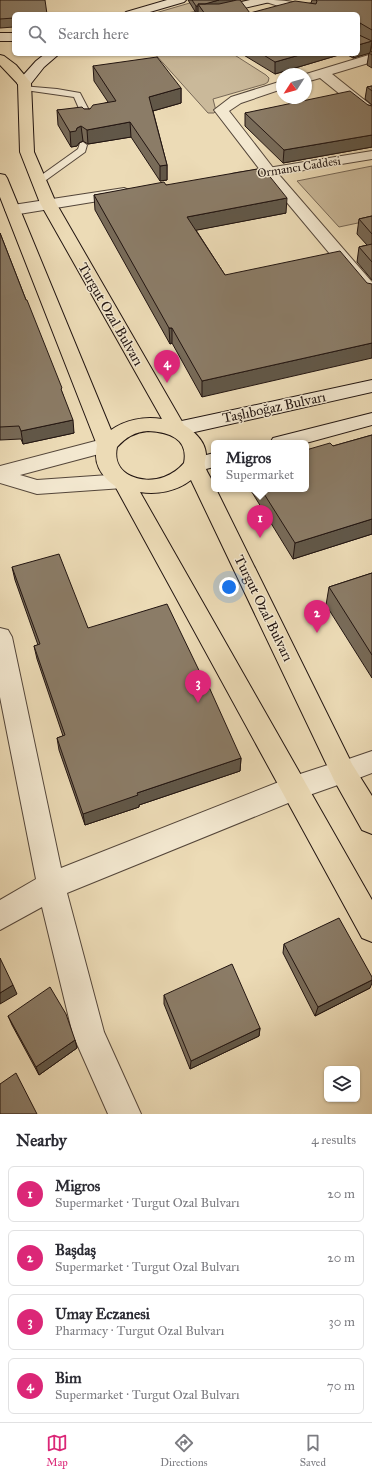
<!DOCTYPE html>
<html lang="en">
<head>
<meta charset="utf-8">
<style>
  :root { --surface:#fff; --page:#f7f7f7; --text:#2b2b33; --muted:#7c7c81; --line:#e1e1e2; --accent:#db2777 }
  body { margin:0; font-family:"IM FELL Great Primer",serif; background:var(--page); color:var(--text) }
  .controls { position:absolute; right:12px; bottom:12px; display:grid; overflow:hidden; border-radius:6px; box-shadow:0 1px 3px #0004 }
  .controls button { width:36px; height:36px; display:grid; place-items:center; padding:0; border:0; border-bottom:1px solid var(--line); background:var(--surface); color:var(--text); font:20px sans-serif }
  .compass { position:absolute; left:276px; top:68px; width:36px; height:36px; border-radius:50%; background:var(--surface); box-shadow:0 1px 3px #0004; rotate:234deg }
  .you { position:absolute; left:229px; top:587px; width:14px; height:14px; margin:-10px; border:3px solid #fff; border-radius:50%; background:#1a73e8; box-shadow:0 0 0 6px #1a73e833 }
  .badge { display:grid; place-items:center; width:26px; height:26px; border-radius:50%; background:var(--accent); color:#fff; font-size:13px; font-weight:700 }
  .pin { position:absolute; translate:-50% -33px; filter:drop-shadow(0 1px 2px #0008) }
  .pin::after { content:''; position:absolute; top:21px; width:14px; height:12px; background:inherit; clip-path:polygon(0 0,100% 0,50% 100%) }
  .popup { position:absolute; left:211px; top:440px; width:98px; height:52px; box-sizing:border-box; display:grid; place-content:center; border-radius:6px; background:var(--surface); filter:drop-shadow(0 1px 3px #0005); font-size:13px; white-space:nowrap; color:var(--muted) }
  .popup b { font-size:15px; color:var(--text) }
  .popup::after { content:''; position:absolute; left:50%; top:100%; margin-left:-8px; border:8px solid transparent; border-top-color:var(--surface) }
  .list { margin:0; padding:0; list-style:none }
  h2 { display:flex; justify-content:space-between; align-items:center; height:52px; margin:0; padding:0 16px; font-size:17px }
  h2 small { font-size:13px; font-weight:400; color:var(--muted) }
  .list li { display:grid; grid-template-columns:26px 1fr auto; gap:12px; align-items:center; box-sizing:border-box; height:56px; margin:0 8px 8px; padding:0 8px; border:1px solid var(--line); border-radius:6px }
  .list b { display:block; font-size:15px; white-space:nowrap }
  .list p { margin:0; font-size:13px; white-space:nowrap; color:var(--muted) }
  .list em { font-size:13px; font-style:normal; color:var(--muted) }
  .icon { flex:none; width:22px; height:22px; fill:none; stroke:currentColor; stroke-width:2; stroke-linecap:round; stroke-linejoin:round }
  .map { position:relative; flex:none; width:372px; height:1114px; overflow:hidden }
  .search { position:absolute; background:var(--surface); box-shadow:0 1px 3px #0004; left:12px; right:12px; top:12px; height:44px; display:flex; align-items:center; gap:10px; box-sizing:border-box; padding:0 14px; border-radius:6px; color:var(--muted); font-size:15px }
  .sheet { height:308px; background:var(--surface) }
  nav { display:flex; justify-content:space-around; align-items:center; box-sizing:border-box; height:56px; border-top:1px solid var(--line); background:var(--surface); font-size:11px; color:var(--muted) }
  nav a { display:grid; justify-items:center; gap:2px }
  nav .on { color:var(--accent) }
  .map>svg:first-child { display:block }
  .green { fill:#cab99a; stroke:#766756 }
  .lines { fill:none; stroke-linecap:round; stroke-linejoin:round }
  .service-casing { stroke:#54463a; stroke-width:2 }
  .minor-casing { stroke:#54463a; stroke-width:2 }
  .tertiary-casing { stroke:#54463a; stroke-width:2 }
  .secondary-casing { stroke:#221511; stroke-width:2 }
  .primary-casing { stroke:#221511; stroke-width:2 }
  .service { fill:#f3e8d0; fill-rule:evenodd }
  .minor { fill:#f3e8d0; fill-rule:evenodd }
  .tertiary { fill:#f3e8d0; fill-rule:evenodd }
  .secondary { fill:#f3e8d0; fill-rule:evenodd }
  .primary { fill:#ecdbb6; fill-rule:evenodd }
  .wall { fill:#786b59; stroke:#221511 }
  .shaded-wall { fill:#615748; stroke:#221511 }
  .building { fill:#8b7c67; stroke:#221511 }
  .labels { text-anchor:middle; stroke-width:3; stroke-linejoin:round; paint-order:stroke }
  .far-street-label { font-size:12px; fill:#221511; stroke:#f3e8d0 }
  .street-label { font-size:14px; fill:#221511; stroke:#f3e8d0 }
</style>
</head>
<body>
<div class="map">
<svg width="372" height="1114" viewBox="0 0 372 1114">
  <rect width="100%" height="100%" fill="#ecdbb6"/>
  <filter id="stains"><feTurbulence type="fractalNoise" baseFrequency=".005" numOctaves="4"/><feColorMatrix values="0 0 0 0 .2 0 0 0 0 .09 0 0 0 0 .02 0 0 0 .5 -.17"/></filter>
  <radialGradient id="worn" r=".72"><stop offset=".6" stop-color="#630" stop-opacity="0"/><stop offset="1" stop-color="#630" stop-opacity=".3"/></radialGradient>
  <path class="green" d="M200,0H247L183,14H152Z
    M155,54H233L266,75L269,78L268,82L265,84L213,99L216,111L214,113H208Z
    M372,166V220L339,227L297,181Z"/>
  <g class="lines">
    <defs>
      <path id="service" d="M22,86L57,89L80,93L93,118L91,122H85L74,97L25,90H22Z
        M83,142L87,145L85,152L42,183H36V179L78,149L80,143Z"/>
      <path id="minor" d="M264,0C280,0 304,0 315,14C298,14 283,7 266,2Z
        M372,54V62L332,74L372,106V117L367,116L320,78L306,82V74Z
        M282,81V89L241,103L229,111L274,169L372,282V298L366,297L264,175L214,110L231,97Z
        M0,628L8,630L12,637L61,868L294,776L343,760L352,764L356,772L352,780L298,799L67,893L104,1032L141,1114H108L73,1035L42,907L0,930V900L36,879L0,697Z"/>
      <path id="tertiary" d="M372,151V159L237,181L232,180L230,177L232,174L237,173Z
        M124,188L129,190L132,193L129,196L13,215L8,213L5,210L8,207L13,205Z
        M107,438L114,440L117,445L114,450L20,475L37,480L123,474L130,476L133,481L130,486L123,488L37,494L0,483V466Z
        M372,751V773L343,784L334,780L330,772L334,764Z"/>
      <path id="secondary" d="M167,0H186L184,2L143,14H124L126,12Z
        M250,0H272L270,2L219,14H197L199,12Z
        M0,33H14V41H0Z
        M45,54H59L44,67L29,86H19L17,83L19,80L36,61Z
        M372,380V392L177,436L170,434L167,429L170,424L177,422Z
        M372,413V425L306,443H270L273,438Z
        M214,453V467L194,472L187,470L184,465L187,460Z"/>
      <path id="primary" d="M0,55L4,56L16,65L31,83L34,152L56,203L184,425C194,431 205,441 206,454C206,458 204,462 205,466C207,474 214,480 214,489H216L352,764L372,796V834L362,830L334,780L191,480C177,491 157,495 140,492L372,900V942L362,938L115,486C100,475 93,463 97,445L0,197V174L5,175L7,178L111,430C125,420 144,416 162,419L40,203L20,152L18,84L0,65ZM148,431C168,432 189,438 184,463C179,469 172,474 164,477C142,485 111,475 117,447C126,437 135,432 148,431Z"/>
    </defs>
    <use href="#service" class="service-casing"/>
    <use href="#minor" class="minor-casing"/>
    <use href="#tertiary" class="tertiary-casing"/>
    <use href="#secondary" class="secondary-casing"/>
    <use href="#primary" class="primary-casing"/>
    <use href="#service" class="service"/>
    <use href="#minor" class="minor"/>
    <use href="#tertiary" class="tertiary"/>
    <use href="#secondary" class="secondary"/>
    <use href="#primary" class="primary"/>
  </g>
  <path class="wall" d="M0,0L14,14V27L0,28Z
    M188,0H233V1L250,13L311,3L312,0H372V42L371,52L372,51V68L367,65L369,53L353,58L346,54H358V14H198V12L196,13Z
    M242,54H342L275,74Z
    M93,66L181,88V103L153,111L167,165V180L160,181L131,137L88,144L83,141L79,143L77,146L71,147L58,125L57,110L90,109L108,102L94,81Z
    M372,86V105L365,99L367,87Z
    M368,105L372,106V147L283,163L245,126V113Z
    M166,185L286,213L196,230L225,275L202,397L172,343L170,344L95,210L94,195Z
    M372,216V280L357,262L359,247L367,245L357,234L359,219Z
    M0,233L26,300L63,395L74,433L23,444L21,439L0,440Z
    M372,435V534L293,559L250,489H306L333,446Z
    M12,567L88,628L241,758L240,771L139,805V807L85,825L59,750L57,738L63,736L37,659L34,646L38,645L15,580Z
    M372,573V678L326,605L329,587Z
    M284,944L370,988L315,1016L283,953Z
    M164,995L260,1028L259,1036L190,1069L164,1004Z
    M8,1016L75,1040L77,1048L39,1075L12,1025Z"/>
  <path class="shaded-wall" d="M219,0H233V2L203,11L199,5Z
    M196,6H198V12L196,13Z
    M360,23L359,35L358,24Z
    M372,41L370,53L353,58L354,54H358V45Z
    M303,54H342L275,74V62Z
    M181,88V103L149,112V97Z
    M130,122L131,137L88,144L87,130Z
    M81,126L83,141L79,143L77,146L71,147L70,132Z
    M372,135V147L283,163L284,150Z
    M167,165V180L160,181V166Z
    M287,198L286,213L187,232V217Z
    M169,328H172V343L170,344Z
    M372,343V358L202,397V381Z
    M73,420L74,433L23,444L21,431Z
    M372,519V534L293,559L295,543Z
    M241,758L240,771L139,805V807L85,825L83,814L137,793Z
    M372,980V983L370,988L315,1016L318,1007Z
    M13,985L17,994L0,1004V993Z
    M260,1028L259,1036L190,1069L191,1061Z
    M75,1040L77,1048L39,1075L36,1067Z"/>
  <path class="building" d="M0,0H45L47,14H14V18L0,19Z
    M192,0H219L205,4H198V6H196Z
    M237,0H240L250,13L295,1L316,4L317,1L316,0H372V30L360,23L358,24V14H205L198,4H219Z
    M358,25L359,35L372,41L358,45Z
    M372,51V55L369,53Z
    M262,54H303L275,62Z
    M157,57L181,88L149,97L167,165L160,166L130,122L87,130L81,126L77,128L76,131L70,132L57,110L82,107L84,109H90L93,105L116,101L93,66Z
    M372,86V91L367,87Z
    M350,91L368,105L372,106V135L284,150L245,113Z
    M263,168L287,198L187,217L225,275L340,251L367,283L372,284V343L202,381L172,328H169L94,195L164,182L166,185Z
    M372,216V234L359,219Z
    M0,233L26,300H27L62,388L61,389L73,420L21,431L19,426L0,427Z
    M372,244V262L359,247Z
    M372,435V519L295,543L261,489H306V450L330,443L333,446Z
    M59,554L88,628L167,604L207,687H209L241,758L137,793L138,795L83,814L57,738L65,735L34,646L40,644L12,567Z
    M372,573V655L329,587Z
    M339,918L372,977V980L318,1007L284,944Z
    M0,958L13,985L0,993Z
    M232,964L260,1028L191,1061L164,995Z
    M50,987L66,1014L75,1040L36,1067L8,1016Z
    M16,1073L37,1114H0V1084Z"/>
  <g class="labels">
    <g class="far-street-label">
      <text transform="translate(299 167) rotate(-9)" y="4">Ormancı Caddesi</text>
    </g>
    <g class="street-label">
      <text transform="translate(111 314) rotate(60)" y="5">Turgut Ozal Bulvarı</text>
      <text transform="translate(274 407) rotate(-12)" y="5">Taşlıboğaz Bulvarı</text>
      <text transform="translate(264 608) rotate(64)" y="5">Turgut Ozal Bulvarı</text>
    </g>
  </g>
  <rect width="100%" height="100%" filter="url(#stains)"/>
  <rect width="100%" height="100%" fill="url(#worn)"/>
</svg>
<div class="controls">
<button><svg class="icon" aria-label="layers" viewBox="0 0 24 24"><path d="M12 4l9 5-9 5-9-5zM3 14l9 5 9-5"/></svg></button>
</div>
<svg class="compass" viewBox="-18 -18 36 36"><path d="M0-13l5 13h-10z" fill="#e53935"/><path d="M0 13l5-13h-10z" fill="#7c7c81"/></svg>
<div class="you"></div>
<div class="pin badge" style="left:260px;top:538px">1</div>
<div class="popup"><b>Migros</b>Supermarket</div>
<div class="pin badge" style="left:317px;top:633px">2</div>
<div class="pin badge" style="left:198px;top:703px">3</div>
<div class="pin badge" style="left:167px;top:383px">4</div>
<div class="search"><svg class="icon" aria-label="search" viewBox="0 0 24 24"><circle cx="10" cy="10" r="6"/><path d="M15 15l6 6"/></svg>Search here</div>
</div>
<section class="sheet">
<h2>Nearby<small>4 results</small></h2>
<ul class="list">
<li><span class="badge">1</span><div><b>Migros</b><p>Supermarket · Turgut Ozal Bulvarı</p></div><em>20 m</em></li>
<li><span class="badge">2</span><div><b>Başdaş</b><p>Supermarket · Turgut Ozal Bulvarı</p></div><em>20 m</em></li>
<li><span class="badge">3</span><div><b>Umay Eczanesi</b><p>Pharmacy · Turgut Ozal Bulvarı</p></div><em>30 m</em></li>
<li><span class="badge">4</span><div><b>Bim</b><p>Supermarket · Turgut Ozal Bulvarı</p></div><em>70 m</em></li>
</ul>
</section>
<nav>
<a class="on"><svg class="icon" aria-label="map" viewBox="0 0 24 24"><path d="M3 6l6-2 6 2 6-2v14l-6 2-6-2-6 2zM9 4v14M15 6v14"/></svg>Map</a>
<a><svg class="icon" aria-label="directions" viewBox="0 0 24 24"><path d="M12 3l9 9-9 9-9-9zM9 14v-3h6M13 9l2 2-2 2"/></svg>Directions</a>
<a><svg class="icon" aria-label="saved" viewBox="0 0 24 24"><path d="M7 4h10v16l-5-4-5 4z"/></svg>Saved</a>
</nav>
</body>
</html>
